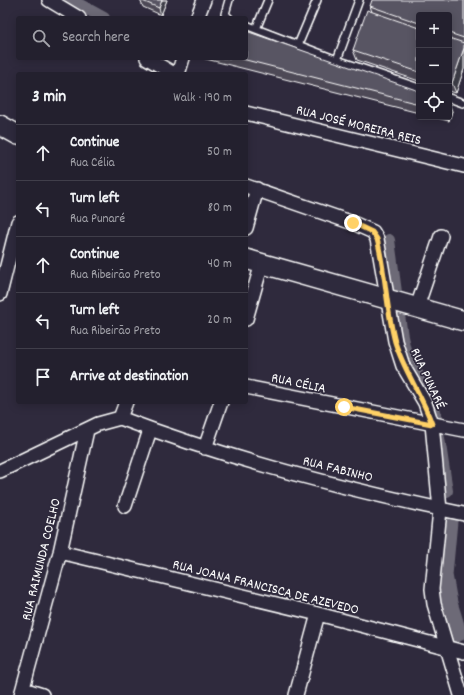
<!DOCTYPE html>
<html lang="en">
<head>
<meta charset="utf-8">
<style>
  :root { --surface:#23202e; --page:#2f2d3a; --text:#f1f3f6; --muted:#a3a3aa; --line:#403e4a }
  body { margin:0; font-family:Dekko,sans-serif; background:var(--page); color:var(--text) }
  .controls { position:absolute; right:12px; top:12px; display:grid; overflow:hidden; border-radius:4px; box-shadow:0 2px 10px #0003 }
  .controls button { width:36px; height:36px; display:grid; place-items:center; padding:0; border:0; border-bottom:1px solid var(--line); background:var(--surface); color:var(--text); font:20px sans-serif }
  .stop { position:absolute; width:12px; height:12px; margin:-9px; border:3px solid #ffd166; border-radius:50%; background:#fff }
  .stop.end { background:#ffd166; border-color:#fff; box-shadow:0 1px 4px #0008 }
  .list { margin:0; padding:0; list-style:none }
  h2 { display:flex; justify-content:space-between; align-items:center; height:52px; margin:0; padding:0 16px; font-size:17px }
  h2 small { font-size:13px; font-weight:400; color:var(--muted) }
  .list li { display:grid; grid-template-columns:26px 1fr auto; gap:12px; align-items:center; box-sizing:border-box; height:56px; padding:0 16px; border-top:1px solid var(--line) }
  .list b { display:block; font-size:15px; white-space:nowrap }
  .list p { margin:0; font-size:13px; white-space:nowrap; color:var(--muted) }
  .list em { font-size:13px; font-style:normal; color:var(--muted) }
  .icon { flex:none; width:22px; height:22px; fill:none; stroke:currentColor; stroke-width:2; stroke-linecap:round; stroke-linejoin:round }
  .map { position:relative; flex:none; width:464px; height:695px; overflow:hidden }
  .search { position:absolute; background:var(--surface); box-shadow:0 2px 10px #0003; left:16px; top:16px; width:232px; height:44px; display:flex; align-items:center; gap:10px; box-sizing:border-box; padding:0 14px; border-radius:4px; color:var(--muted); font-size:15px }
  .panel { position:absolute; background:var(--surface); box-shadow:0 2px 10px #0003; left:16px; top:72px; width:232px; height:332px; border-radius:4px }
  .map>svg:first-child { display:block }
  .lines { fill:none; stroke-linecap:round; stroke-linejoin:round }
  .canal { stroke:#6d6a77; stroke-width:12 }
  .river { stroke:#6d6a77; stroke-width:21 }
  .lane-casing { stroke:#fff; stroke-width:10 }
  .street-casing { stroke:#fff; stroke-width:16 }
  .secondary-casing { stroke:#fff; stroke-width:22 }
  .lane { stroke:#2f2a3d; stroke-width:7 }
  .street { stroke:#2f2a3d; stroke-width:13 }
  .secondary { stroke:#2f2a3d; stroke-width:19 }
  .wall { fill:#4d4956; stroke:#fff }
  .shaded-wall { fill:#3e3c46; stroke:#fff }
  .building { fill:#595564; stroke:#fff }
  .route { stroke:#ffd166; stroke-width:5 }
  .labels { text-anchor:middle; stroke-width:3.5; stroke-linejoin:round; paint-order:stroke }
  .street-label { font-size:14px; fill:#fff; stroke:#2f2a3d }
</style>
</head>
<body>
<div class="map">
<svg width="464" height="695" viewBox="0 0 464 695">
  <rect width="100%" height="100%" fill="#2f2a3d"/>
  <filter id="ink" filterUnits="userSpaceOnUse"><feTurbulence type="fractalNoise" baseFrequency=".025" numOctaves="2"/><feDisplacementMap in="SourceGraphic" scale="8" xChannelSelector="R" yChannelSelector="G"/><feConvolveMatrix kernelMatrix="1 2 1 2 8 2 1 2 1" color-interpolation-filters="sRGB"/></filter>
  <g filter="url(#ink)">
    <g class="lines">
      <path class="canal" d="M71,0L104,18
        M389,240L402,337L406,354L430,396L436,415
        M439,438L447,491"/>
      <path class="river" d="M447,521L442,575L447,603L456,632"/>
      <defs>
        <path id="lane" d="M268,0L256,29L337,60L359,0
          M229,18L225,14L229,0
          M246,25L256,29
          M298,45L317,0
          M337,60L419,88
          M449,98L463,103"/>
        <path id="street" d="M49,0L79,18
          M197,18L204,0
          M147,58L174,74
          M178,74L183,58
          M246,113L464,166
          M246,186L353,223L373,232L377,239L395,341L403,366L425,403L432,424L440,510L432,589L434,604L461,695
          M246,228L257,189
          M0,294L18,222
          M417,307L441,236
          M246,319L262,263
          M246,387L464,430
          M120,418C231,460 348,490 464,514
          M120,418L126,402
          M205,448L221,402
          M0,471L98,424L120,418
          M125,506L150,430
          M60,552L318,614L464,652
          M23,689L42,695
          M21,695L60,552L87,430
          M296,695L318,614"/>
        <path id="secondary" d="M0,125L18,135
          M246,259L464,321"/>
      </defs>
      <use href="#lane" class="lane-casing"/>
      <use href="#street" class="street-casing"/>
      <use href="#secondary" class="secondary-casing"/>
      <use href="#lane" class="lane"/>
      <use href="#street" class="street"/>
      <use href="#secondary" class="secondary"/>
    </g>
    <path class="wall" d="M140,0H167L161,15L143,7Z
      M464,0V69L456,93L449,91V15H419V81L357,60L353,50L372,12L370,6Z
      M202,58H246L419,91V113Z
      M452,111L449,121L433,117H449Z"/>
    <path class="shaded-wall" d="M162,0H167L161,15L159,8Z
      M464,48V69L456,93L452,83Z
      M449,103L452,111L449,121L448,117H449Z"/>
    <path class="building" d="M140,0H162L159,8Z
      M372,0H464V38L449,33V15H419V23L370,6Z
      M367,10L419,28V72L353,50Z
      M203,16L208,18H202Z
      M246,31L419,91V104L238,58H246Z
      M449,38L464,43V48L452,83L449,82Z"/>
  </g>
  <g class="lines" filter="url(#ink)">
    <path class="route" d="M344,407L432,424C422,395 404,371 395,342C386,309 386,273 377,239L372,232L353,223"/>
  </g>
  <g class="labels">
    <g class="street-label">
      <text transform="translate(359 124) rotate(14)" y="5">RUA JOSÉ MOREIRA REIS</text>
      <text transform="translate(429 378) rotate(65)" y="5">RUA PUNARÉ</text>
      <text transform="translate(299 382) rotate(12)" y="5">RUA CÉLIA</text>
      <text transform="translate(338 468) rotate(14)" y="5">RUA FABINHO</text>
      <text transform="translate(40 559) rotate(-76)" y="5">RUA RAIMUNDA COELHO</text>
      <text transform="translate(266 586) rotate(14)" y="5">RUA JOANA FRANCISCA DE AZEVEDO</text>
    </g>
  </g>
</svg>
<div class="controls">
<button>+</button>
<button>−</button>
<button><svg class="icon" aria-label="locate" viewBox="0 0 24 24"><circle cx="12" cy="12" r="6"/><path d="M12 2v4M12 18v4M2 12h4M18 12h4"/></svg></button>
</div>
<div class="stop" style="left:344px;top:407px"></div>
<div class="stop end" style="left:353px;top:223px"></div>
<div class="search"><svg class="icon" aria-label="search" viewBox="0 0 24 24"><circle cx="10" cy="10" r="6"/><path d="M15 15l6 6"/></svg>Search here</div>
<section class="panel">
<h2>3 min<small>Walk · 190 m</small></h2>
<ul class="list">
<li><svg class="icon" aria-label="ahead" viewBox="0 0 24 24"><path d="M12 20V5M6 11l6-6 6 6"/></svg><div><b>Continue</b><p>Rua Célia</p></div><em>50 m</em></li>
<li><svg class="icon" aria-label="left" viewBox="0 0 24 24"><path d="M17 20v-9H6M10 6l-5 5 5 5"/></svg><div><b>Turn left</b><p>Rua Punaré</p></div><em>80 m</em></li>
<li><svg class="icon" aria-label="ahead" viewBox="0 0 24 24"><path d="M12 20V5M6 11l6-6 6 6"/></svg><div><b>Continue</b><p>Rua Ribeirão Preto</p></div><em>40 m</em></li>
<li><svg class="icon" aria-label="left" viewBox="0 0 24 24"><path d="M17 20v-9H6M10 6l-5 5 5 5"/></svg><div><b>Turn left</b><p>Rua Ribeirão Preto</p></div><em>20 m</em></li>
<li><svg class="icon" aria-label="arrive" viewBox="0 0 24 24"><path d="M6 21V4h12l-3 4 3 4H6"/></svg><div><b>Arrive at destination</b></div></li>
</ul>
</section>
</div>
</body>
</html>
